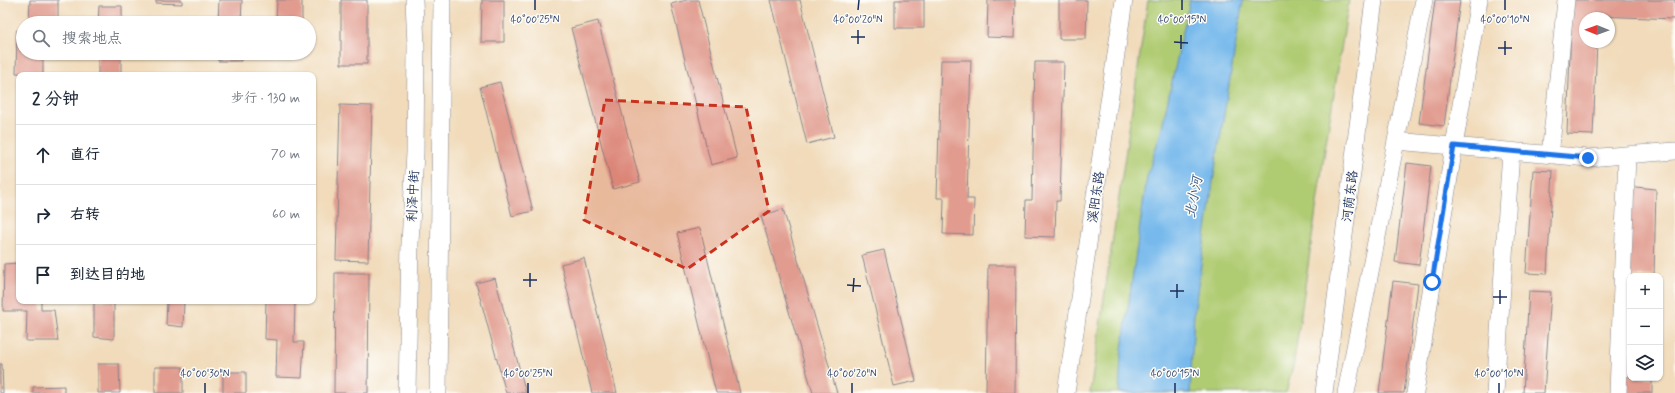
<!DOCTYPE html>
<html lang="zh">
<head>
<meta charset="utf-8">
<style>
  :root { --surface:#fff; --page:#f6f6f7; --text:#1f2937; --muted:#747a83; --line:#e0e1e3 }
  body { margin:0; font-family:Mynerve,"LXGW WenKai TC",sans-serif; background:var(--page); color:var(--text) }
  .controls { position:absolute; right:12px; bottom:12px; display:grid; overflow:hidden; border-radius:8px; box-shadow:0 1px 3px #0004 }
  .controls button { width:36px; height:36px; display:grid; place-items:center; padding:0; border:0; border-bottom:1px solid var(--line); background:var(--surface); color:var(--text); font:20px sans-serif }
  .compass { position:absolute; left:1579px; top:12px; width:36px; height:36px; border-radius:50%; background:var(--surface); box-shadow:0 1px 3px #0004; rotate:271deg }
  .stop { position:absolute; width:12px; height:12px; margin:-9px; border:3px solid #1a73e8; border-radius:50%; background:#fff }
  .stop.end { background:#1a73e8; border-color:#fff; box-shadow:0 1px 4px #0008 }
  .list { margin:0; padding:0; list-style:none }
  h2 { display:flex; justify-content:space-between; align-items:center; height:52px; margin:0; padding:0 16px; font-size:17px }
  h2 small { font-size:13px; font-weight:400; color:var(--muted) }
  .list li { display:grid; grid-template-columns:26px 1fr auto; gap:12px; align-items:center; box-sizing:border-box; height:60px; padding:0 16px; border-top:1px solid var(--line) }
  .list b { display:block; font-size:15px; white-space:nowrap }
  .list em { font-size:13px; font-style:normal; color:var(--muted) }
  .icon { flex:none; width:22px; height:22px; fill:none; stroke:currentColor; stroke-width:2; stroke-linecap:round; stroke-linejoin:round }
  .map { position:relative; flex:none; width:1675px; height:393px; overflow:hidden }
  .search { position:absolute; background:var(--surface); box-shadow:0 1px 3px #0004; left:16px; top:16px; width:300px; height:44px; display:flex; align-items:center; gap:10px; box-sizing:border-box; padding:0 14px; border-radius:22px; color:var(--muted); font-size:15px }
  .panel { position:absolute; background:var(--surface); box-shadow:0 1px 3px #0004; left:16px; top:72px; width:300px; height:232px; border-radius:8px }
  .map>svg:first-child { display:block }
  .green { fill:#b0cc73; stroke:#667e68 }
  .water { fill:#77b9ec; stroke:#4974a5 }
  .building { fill:#e19b8f }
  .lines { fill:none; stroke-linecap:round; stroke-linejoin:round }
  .minor-casing { stroke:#86858c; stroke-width:18 }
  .minor { stroke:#fff; stroke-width:17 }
  .route { stroke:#1a73e8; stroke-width:5 }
  .marked { fill:#c8321e; fill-opacity:0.2; stroke:#c8321e; stroke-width:3; stroke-dasharray:8 5; stroke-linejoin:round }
  .ticks { fill:none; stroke:#1b2f5e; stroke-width:1.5 }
  .labels { text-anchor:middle; stroke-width:3; stroke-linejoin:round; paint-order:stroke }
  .street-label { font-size:13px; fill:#1b2f5e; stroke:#fdfcf7 }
  .water-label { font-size:14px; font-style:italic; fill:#375889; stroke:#fdfcf7 }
  .ticks-label { font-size:10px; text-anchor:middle; fill:#1b2f5e; stroke:#fdfcf7; stroke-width:3; stroke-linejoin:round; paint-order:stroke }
</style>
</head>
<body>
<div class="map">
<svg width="1675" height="393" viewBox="0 0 1675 393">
  <rect width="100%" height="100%" fill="#fdfcf7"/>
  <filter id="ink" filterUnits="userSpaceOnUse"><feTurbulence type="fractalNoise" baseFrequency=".025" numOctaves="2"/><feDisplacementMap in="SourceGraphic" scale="8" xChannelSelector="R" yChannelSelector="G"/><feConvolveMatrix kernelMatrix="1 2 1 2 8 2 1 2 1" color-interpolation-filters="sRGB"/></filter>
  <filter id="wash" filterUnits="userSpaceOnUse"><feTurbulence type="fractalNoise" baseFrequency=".012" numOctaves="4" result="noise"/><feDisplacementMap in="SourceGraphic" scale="16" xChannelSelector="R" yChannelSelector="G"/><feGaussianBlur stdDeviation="0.9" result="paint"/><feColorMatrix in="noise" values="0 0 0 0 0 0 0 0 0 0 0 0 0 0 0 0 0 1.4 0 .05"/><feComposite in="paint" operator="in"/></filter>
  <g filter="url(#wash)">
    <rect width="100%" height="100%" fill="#f1dbbb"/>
    <path class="green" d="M1148,0H1349L1323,162L1294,362L1286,393H1090Z"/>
    <path class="water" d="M1190,0H1243L1214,175L1194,313L1190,393H1119L1121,356L1147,177L1161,131Z"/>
    <g id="blocks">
      <path class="building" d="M30,0H58V23H29Z
        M156,0H182V4L156,3Z
        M219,0H242L241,23H218Z
        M277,0H302V23H276Z
        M341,0H367V64H341Z
        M482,0H504V42H481Z
        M687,0H698L737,158L711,165L671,4Z
        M771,0H800L834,137L807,144Z
        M895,0H924V28H895Z
        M988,0H1015L1014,38L987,37Z
        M1059,0H1087L1086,39H1059Z
        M1435,0H1460L1444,126L1419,123Z
        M1572,0H1675V19L1598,16V18H1585V42H1597L1593,135L1567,134Z
        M99,6H122V23H98Z
        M598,21L640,182L613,189L571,28Z
        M17,30H23V53H43V74L16,73Z
        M98,53H121V75H98Z
        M218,53H241V61H218Z
        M276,53H301V57H276Z
        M941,60H971L967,199H974L973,235L943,234L944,198H937Z
        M1035,62H1064L1060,201H1056L1055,237L1025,236L1026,200H1032Z
        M500,82L533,211L512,216L480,87Z
        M340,105L372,106L368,261L336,260Z
        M1407,163L1431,166L1419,265L1395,262Z
        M1533,170L1553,171L1547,274L1526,273Z
        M1625,186L1656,189L1654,276H1630V378H1652V393H1620Z
        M783,209L837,393H813L761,216Z
        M700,228L740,393H716L677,233Z
        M884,250L916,381L894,386L862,255Z
        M584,258L617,393H592L561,264Z
        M19,263V301H41V310H54L58,341H26L27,311H3L4,264Z
        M988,265H1016L1015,393H986Z
        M335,273H369L368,393H334Z
        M495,278L526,393H506L476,283Z
        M1393,281L1418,284L1404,393H1379Z
        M1529,291L1551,292L1544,393H1523Z
        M94,301H114V339L94,337Z
        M167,301H184L183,327L166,325Z
        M266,301H295L294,342H304L302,378L276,377L277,340L265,339Z
        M0,364H2L3,393H0Z
        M98,364H119L120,393H98Z
        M155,367H183V393H155Z
        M223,372H246V393H223Z
        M64,386V393H33V387Z"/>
    </g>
  </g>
  <g filter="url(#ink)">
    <use href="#blocks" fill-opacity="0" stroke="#86858c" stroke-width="1"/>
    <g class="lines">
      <defs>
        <path id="minor" d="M1396,141L1588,158L1675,151
          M1550,155L1566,0
          M407,393L410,243L415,153L416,46L414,0
          M438,393L442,0
          M1066,393L1124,0
          M1324,393L1374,0
          M1346,393L1424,0
          M1415,393L1454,146L1479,0
          M1495,393L1511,151
          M1618,393L1627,155"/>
      </defs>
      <use href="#minor" class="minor-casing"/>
      <use href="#minor" class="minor"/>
    </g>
  </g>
  <g class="lines" filter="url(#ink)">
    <path class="route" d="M1432,282L1454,146L1588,158"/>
  </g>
  <path class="marked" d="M605,100L746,107L769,211L687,269L584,220Z"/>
  <path class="ticks" d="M535,10V0M858,10L859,0M1182,10V0M1505,10V0M851,37H865M1174,42L1188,43M858,44V30M1498,48H1512M1181,49V35M1505,55V41M523,280H537M847,285L861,286M530,287V273M1170,291H1184M853,292L854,278M1493,297H1507M1177,298V284M1500,304V290M205,393V383M528,393V383M852,393V383M1175,393V383M1499,393V383"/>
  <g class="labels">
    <g class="street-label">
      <text transform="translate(412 196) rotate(-87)" y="5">利泽中街</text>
      <text transform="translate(1349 196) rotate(-83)" y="5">河荫东路</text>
      <text transform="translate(1095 197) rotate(-82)" y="5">溪阳东路</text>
    </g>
    <g class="water-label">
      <text transform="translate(1193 197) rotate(-79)" y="5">北小河</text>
    </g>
  </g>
  <g class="ticks-label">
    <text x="535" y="23">40°00'25"N</text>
    <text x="858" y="23">40°00'20"N</text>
    <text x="1182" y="23">40°00'15"N</text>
    <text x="1505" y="23">40°00'10"N</text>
    <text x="205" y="377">40°00'30"N</text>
    <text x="528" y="377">40°00'25"N</text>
    <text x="852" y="377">40°00'20"N</text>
    <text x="1175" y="377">40°00'15"N</text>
    <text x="1499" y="377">40°00'10"N</text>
  </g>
</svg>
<div class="controls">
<button>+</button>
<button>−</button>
<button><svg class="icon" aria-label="layers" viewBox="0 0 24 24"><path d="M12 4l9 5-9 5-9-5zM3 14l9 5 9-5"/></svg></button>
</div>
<svg class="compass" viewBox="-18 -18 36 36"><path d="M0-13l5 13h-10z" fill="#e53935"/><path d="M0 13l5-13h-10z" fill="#747a83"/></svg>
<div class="stop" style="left:1432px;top:282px"></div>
<div class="stop end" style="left:1588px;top:158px"></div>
<div class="search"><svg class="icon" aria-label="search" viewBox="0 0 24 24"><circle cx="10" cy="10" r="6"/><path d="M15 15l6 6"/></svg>搜索地点</div>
<section class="panel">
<h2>2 分钟<small>步行 · 130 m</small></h2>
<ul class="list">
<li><svg class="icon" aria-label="ahead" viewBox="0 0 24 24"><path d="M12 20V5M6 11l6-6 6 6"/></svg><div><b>直行</b></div><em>70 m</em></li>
<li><svg class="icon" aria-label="right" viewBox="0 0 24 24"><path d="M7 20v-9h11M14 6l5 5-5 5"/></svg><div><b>右转</b></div><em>60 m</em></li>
<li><svg class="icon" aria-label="arrive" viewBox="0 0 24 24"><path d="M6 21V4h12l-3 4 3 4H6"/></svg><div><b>到达目的地</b></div></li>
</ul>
</section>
</div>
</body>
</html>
